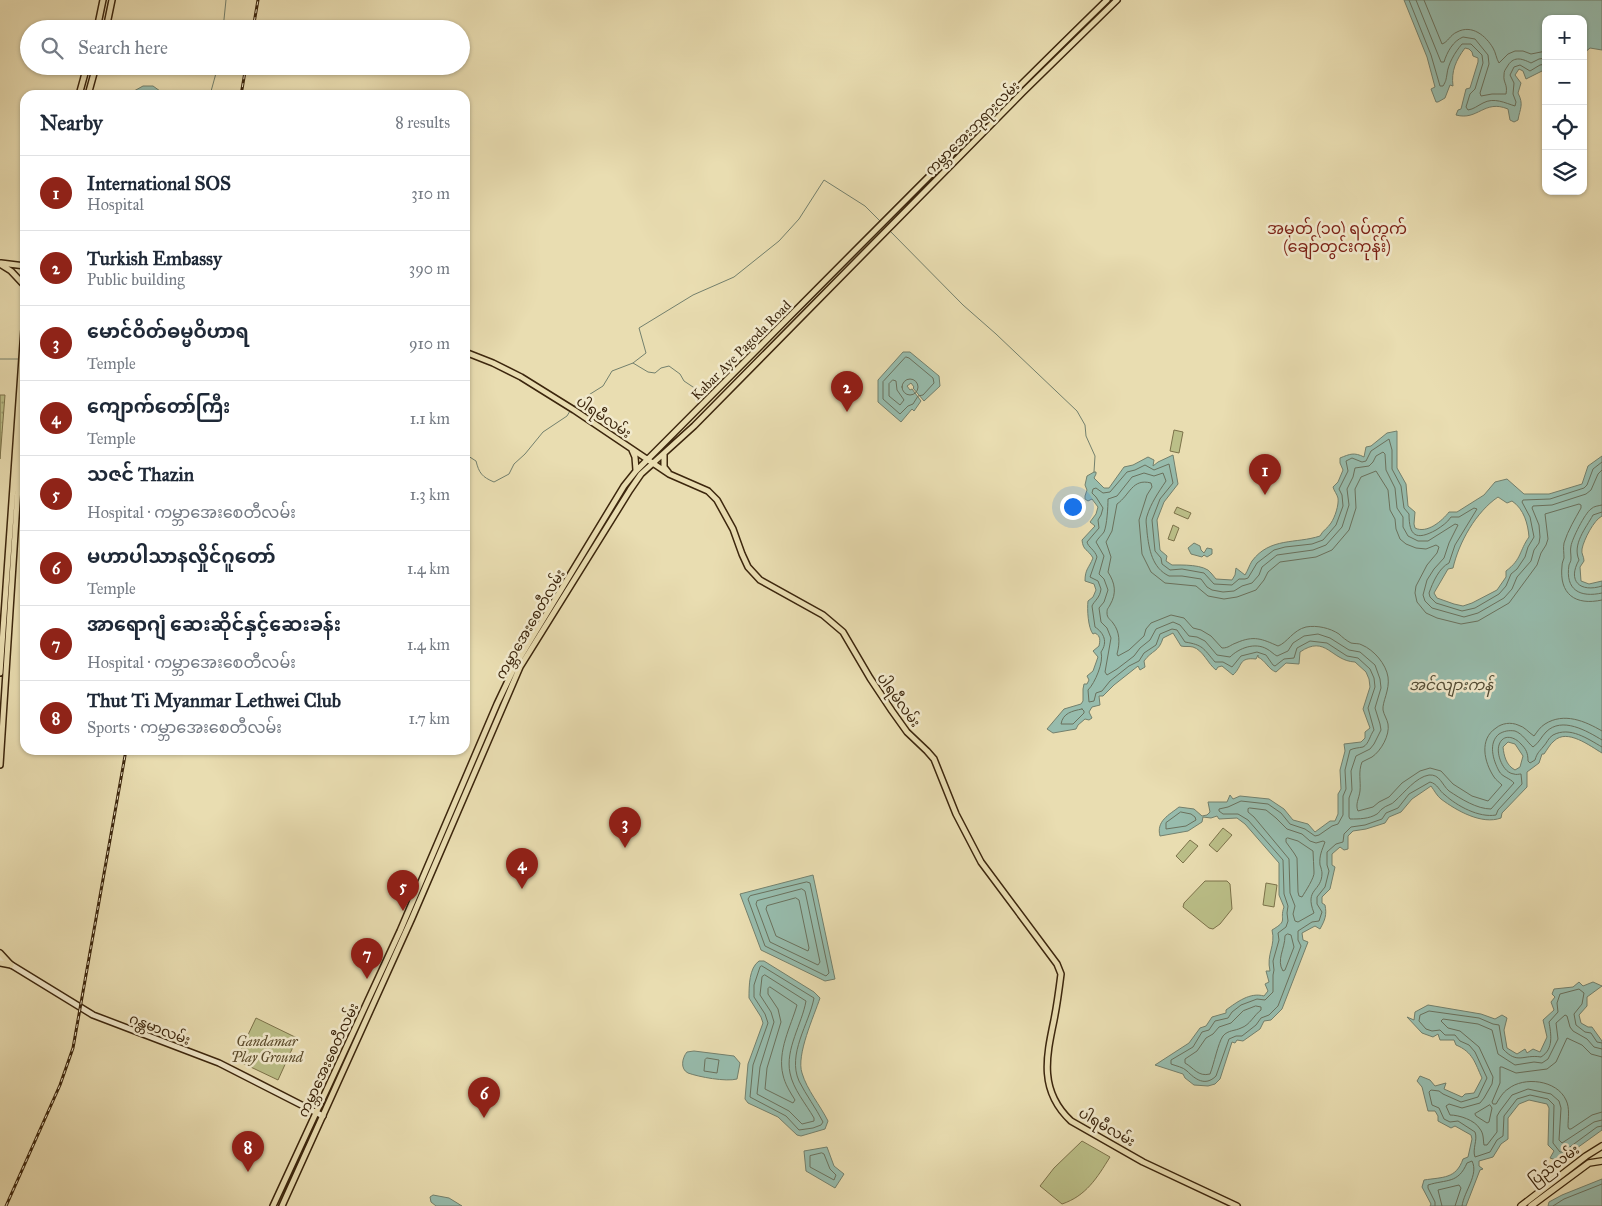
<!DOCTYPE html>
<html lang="en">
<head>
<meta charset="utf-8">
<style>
  :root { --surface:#fff; --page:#f6f6f7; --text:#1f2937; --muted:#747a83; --line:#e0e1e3; --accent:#8f2418 }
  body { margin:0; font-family:"IM FELL Great Primer","Noto Sans Myanmar",serif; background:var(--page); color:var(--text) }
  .controls { position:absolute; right:15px; top:15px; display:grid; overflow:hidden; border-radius:10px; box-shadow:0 1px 4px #0004 }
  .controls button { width:45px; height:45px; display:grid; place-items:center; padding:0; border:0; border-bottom:1px solid var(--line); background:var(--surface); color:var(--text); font:25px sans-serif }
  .you { position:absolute; left:1072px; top:506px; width:18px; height:18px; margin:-12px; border:4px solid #fff; border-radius:50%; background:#1a73e8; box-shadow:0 0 0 8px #1a73e833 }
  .badge { display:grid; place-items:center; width:32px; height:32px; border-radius:50%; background:var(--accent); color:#fff; font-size:16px; font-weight:700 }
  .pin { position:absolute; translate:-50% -41px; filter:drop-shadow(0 1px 2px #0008) }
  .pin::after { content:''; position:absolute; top:26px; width:18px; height:15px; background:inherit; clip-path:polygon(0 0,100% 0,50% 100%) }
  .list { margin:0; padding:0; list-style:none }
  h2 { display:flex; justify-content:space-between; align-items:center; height:65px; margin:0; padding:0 20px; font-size:21px }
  h2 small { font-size:16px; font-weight:400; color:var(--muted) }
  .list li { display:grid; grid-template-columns:32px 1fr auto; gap:15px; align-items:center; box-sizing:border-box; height:75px; padding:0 20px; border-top:1px solid var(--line) }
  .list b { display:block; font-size:19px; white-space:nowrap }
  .list p { margin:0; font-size:16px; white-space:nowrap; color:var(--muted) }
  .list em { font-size:16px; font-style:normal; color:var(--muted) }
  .icon { flex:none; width:28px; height:28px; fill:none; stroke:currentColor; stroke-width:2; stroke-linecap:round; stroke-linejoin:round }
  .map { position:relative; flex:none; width:1602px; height:1206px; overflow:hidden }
  .search { position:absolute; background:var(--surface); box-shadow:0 1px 4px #0004; left:20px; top:20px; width:450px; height:55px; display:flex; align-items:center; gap:12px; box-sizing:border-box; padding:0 18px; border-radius:28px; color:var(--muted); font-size:19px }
  .panel { position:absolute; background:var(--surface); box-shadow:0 1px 4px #0004; left:20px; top:90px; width:450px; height:665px; border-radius:15px }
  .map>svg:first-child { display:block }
  .grass { fill:url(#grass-dots); stroke:#7c724a }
  .park { fill:#bbbf88; stroke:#7c724a }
  .water { fill:#97bcad; stroke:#73806d; fill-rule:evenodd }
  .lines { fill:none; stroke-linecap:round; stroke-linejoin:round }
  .shore { stroke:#6a715d; stroke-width:1 }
  .stream { stroke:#73806d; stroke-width:1 }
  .secondary-casing { stroke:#3c260d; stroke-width:8 }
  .primary-casing { stroke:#3c260d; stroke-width:8 }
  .trunk-casing { stroke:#3c260d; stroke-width:8 }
  .secondary { stroke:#f1e9cc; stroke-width:5 }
  .primary { stroke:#e9ddb1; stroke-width:5 }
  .trunk { stroke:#e9ddb1; stroke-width:5.5 }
  .rail-casing { stroke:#3c260d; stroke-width:3 }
  .rail { stroke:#f1e9cc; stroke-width:1; stroke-dasharray:4; stroke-linecap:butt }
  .labels { text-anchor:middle; stroke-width:5; stroke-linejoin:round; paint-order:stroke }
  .street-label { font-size:14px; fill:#3c260d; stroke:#f1e9cc }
  .park-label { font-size:14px; font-style:italic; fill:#5c4c2c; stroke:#f1e9cc }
  .water-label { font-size:15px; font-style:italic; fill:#534c35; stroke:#f1e9cc }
  .quarter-label { font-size:16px; fill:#7a1f14; stroke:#f1e9cc }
</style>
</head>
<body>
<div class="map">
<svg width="1602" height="1206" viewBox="0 0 1602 1206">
  <defs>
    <pattern id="grass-dots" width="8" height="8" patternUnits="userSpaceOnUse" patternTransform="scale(1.25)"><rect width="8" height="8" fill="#bbbf88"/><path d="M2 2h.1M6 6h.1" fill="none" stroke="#999b6e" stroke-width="1.8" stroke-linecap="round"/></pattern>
  </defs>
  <rect width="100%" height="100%" fill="#e9ddb1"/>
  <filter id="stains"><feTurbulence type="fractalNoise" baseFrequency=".004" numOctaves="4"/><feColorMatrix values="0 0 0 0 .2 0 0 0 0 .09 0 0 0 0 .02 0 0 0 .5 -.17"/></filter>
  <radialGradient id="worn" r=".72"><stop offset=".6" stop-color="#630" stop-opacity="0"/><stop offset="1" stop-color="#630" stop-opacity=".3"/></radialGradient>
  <path class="grass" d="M0,395H5L0,459Z"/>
  <path class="park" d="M1174,430L1183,432L1179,453L1170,451Z
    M1177,507L1191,513L1188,519L1174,513Z
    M1173,525L1179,528L1174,541L1168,539Z
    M1223,828L1232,835L1217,852L1209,845Z
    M1190,840L1198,846L1183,863L1176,856Z
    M1205,881H1227L1230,884L1232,909L1220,924L1213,929L1209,928L1183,907L1184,903Z
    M1266,883L1277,885L1274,907L1263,905Z
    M256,1018L297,1038L278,1080L236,1060Z
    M1082,1141L1110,1157C1097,1178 1086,1196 1062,1204L1040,1186L1054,1168Z"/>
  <path class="water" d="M1404,0H1602V50L1590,48L1583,54V19H1546V69L1526,79L1523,71L1519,69L1515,75L1521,83L1518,93C1524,105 1520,108 1518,120L1514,122L1510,120L1508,109C1484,99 1478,121 1456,115L1458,110L1461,109L1466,89L1470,88L1478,62V58L1473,56L1472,52L1469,49L1465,48C1456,60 1451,71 1453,86L1450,85L1445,98L1438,102H1436L1431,89L1435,87L1427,57Z
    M143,86H153L160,91V95H133L134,91Z
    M903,352H910L939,376L940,386L924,401L913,388L914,387L911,383L907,386L910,390L912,389L921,401L914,411L912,409L901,422L878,402V380Z
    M1397,431V468L1406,484L1408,506L1415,512L1414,524L1415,528C1427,534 1442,521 1449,512H1457L1484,495L1495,482L1507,479L1524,494H1549L1582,484L1588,466L1602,456V516C1594,520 1584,539 1582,549C1581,554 1584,556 1584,561L1580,567L1581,581L1589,584L1602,581V753C1590,746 1567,728 1554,741C1550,744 1547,750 1544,754H1542L1539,763L1527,772V787L1502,813L1501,818C1482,825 1457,811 1441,799C1437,796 1434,790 1431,786L1412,799L1401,812L1389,817L1385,823L1366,829L1353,831L1348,836V849L1344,850L1340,847L1332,854V865L1335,867L1330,889L1322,897V903L1325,905C1327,915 1325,920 1320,929L1315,926L1302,933L1303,940L1308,942L1282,1009L1271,1020L1264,1021L1260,1029L1243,1041L1237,1040L1235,1043L1232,1042L1220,1079L1215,1084L1208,1086L1194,1085L1185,1078L1183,1074L1155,1065L1189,1043L1200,1028L1206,1026L1212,1017L1226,1013V1010C1237,1002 1250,992 1264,996L1268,991L1265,984L1269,982L1266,971H1270C1266,954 1276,946 1272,930C1289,920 1279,921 1284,907L1279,895V863L1245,824L1237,818L1219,819L1217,816L1211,818L1203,817L1202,822L1188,831L1160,836C1156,821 1169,815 1179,807L1194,809L1202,816L1207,815L1210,812L1208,802H1227L1230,795L1233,799L1240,796L1269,799L1284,809L1293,820L1308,824L1315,832L1330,821H1335L1338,814V794L1341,789L1340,770L1345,751L1344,744L1361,742L1365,738V732L1370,728L1363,709L1370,687L1369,679L1366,672L1355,662C1331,661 1326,634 1300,652L1299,664L1286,663L1276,672C1268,669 1266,661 1258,657V655L1256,659C1238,657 1243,666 1233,675L1222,666L1218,667L1216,670C1208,664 1203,650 1193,647C1189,646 1185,647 1181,646L1173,633L1163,638C1159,652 1152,650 1144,661L1145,667L1140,670L1138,666L1114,685L1103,696H1099L1100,705L1092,707L1089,712L1092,718L1089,720L1085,719L1078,725L1076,729L1053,733L1047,729L1064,709L1081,704L1083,701V689L1084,684H1087L1089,680L1087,676L1093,671L1098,657L1093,651L1099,646C1100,641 1101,636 1095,633L1093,634C1088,628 1087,609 1088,601L1093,597L1096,590L1094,584L1085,581C1085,569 1089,568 1093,558C1088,549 1083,551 1082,540L1095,526L1090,522L1096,514L1098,507L1092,499L1088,501L1085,499V496L1087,490L1085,485L1087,476L1094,472H1096V474L1094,478L1104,488H1109L1124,467L1133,465L1148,457L1154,460L1153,466L1158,462L1173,455L1178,484L1164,502L1157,520L1160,550L1167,556L1166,561L1172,565C1181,565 1205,564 1211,573C1213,575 1214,577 1216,579L1232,580L1235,575L1236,568L1245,575C1248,570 1249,566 1252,561C1270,537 1296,544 1320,536C1323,530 1328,528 1331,523C1335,517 1339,505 1338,498C1337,494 1334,491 1333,487L1338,482L1343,470L1340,463V458C1350,454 1354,452 1364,457L1366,447L1371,446L1387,433ZM1498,497L1507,503L1512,501C1524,509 1528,524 1529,537C1519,551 1522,559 1506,571V577L1497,590L1472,603L1463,606L1454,604L1437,598L1434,593L1448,569L1453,568C1459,542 1476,512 1498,497ZM1508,742L1515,744L1523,756L1520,767L1515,770C1506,765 1504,756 1503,747Z
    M1194,543L1200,546L1201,550L1204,553L1207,548L1212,549V554L1207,557L1204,555L1202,557L1191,554L1188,548Z
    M813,875L835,979L825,981L761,950L740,894Z
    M759,961H764L814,992L820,998C814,1016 796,1055 802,1073C807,1090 820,1105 828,1121L825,1129L801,1136L797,1135L778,1117L748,1103L745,1099L748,1064L763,1023L761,1017L749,998C749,986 749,968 759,961Z
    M1579,982L1583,986L1593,982L1602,986L1587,997V1006L1579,1015L1581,1023L1588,1027H1592L1602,1041V1130L1559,1161L1550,1158L1554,1151L1548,1145L1549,1108L1547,1104L1529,1100L1519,1104L1508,1118V1139L1501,1144L1493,1157L1479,1161V1166L1483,1169L1480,1170L1466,1206H1430L1431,1204L1422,1187L1424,1180C1443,1177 1456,1179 1463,1159L1468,1157L1472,1139L1471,1135L1455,1126L1451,1128L1438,1121V1116L1435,1111H1428L1422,1087L1417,1081L1420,1076L1430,1080L1435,1086L1446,1083L1444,1089L1462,1097L1465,1094L1474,1093L1482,1078C1475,1063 1473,1052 1456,1045L1454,1040H1440L1438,1034L1433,1037L1422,1033L1407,1017L1414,1020L1415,1012L1428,1005L1481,1014L1495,1019L1502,1015L1507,1018L1504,1030L1507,1048L1517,1054L1525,1049L1527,1053L1533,1049L1540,1052L1547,1037L1543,1020L1554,1010L1551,1002L1555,997L1552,994L1554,989L1573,987Z
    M694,1051L734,1056L740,1063L737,1079C726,1082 699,1077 688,1073C680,1069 682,1058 687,1052Z
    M827,1147L834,1166L844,1174L835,1188L806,1171L804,1151Z
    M1602,1179V1206H1548L1549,1202L1562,1195Z
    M433,1195L449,1198L462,1206H436L431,1202L430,1197Z"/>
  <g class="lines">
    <path class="shore" d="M1409,0L1431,55L1440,86H1443C1446,81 1446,80 1447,74C1448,64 1455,52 1462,44H1471L1482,55L1483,63L1475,89L1470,94L1466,107L1468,110C1474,109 1477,106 1483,103C1494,97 1505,103 1515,106L1516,102L1513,94L1514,83L1510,75L1514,67L1520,65L1530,71L1540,65L1546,64
      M1416,0L1441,62H1444C1447,52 1453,41 1463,37L1475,39L1488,55L1489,64L1480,93L1481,96L1492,94H1506C1508,84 1503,83 1504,75C1504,71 1505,70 1507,67C1513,56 1521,58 1531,63L1539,59L1546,58
      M1424,0L1442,44C1448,42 1450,35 1457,32C1472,24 1486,36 1493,48C1496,53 1496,58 1499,63L1508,54L1515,51H1523L1531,54L1546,51
      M906,357L909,358L933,378L934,383L923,395L918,396L913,404L908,406L900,414L883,399V382Z
      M902 387a8 8 0 1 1 16 0a8 8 0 1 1-16 0Z
      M893,380L896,381L897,390L904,400L900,405L889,396V384Z
      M1602,462L1593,469L1587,485L1584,488L1550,499L1523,500L1522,502L1530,517L1534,537L1528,547L1525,557L1517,569L1511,574L1506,586L1499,594L1475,608L1462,611L1436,603L1430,597L1429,593C1433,582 1439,568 1449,563L1455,545L1477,509L1474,508L1459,517H1451C1447,523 1442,526 1436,530C1416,541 1409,536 1409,514L1404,508L1401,486L1392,469V450L1389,439L1371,451L1366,461L1362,462L1352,458L1346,461L1348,471L1339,489L1342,495L1343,506L1336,525L1323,540L1312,544L1285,547L1274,550L1257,563L1248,578L1245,579H1239L1232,585L1214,584L1204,573L1182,569L1170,570L1162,564L1161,558L1155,551L1152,520L1160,499L1173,483L1169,464L1154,470L1145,465L1135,470L1127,472L1110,492L1103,493L1096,488L1093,489L1092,493L1096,497L1103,508L1101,515L1098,520L1099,528L1087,542C1088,547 1095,550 1097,557L1090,577L1098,581L1101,589C1100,598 1094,601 1092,606L1095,627C1104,633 1108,642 1101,652C1104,662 1095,683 1088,690L1089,702L1094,701L1096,693L1102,691L1110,681L1129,666L1139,661L1144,653L1156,645L1160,634L1172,629L1177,630L1185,642C1203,645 1203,648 1215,662H1223L1232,667L1241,656L1257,652L1266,655L1273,665L1275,666L1284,659L1294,658L1297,648L1310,641L1327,643L1347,656L1358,658L1370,669L1374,678L1375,687L1368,708L1374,730C1370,735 1369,744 1363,747C1358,748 1354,748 1350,750L1345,770L1346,789L1343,796V815L1338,824L1332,826L1319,835L1315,836L1305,829L1290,824L1281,813L1268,804L1241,801L1228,807L1219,809V811L1223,814H1238L1248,820L1283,860L1284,894L1288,906L1287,913L1288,921L1286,927L1278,933L1279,940L1273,961L1274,970L1273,975V992L1265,1000L1257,999L1241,1005L1232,1012L1228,1018L1215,1021L1209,1030L1202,1032L1193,1047L1171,1060V1064C1176,1066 1183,1067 1187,1071C1195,1079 1205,1087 1216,1076L1229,1039L1236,1036H1242L1256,1025L1261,1018L1269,1015L1278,1006L1301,946L1298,940V931L1312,922L1319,921L1322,912L1317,904V897L1325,887L1329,871L1327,865V852L1336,844L1343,842L1344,834L1351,827L1365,825L1382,819L1386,813L1398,808L1409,794L1430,782C1438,784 1439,791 1445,795C1457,806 1479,818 1496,815L1498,810L1522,784L1521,774C1519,774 1516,775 1514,774C1503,773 1496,754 1499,745C1503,733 1515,737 1521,744C1526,749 1528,753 1528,761L1530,763L1535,760C1537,753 1539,752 1543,747C1547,743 1548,738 1553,735C1570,726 1588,739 1602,747
      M1602,470L1598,474L1591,490L1586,494L1552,505L1533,506L1532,508L1539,525L1540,537L1539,543L1534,550L1531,561L1517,577L1512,589L1504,598L1478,613L1464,617L1432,608L1425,601L1423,595L1427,580L1434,569L1444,558L1449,543L1458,525L1455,524L1428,541H1418L1408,536L1403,527V517L1397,508L1395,488L1386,470L1385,454L1383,452L1376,456L1373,462L1369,466L1355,468L1353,477L1347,489L1349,505L1342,527L1326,545L1313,550L1277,555L1262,567L1259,575L1252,583L1242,586L1234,591L1223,592L1212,590L1207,587L1201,579L1182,576H1169C1152,568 1149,549 1147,532C1147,527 1145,521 1147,516C1151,503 1158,493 1166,481L1163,473L1154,476L1144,473L1132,477L1117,496L1108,499C1108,507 1107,525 1104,532C1102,535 1098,538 1096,542L1104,556L1099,574L1104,579L1108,590L1104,602L1099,608L1101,622L1107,628L1111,638L1105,672L1107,675L1117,669L1134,656L1140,648L1150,640L1156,629L1173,622L1180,625L1189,636L1197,637L1205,641L1217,655L1230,657C1239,648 1255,642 1267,649C1271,651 1273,654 1277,656L1288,651L1293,643L1304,636L1318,634L1330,638L1349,650L1360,652L1375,665L1380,679L1381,688L1375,708L1380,724L1381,730L1374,744L1370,749L1356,756L1351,771L1352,790L1349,798V817L1350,819C1359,819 1369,819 1377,814C1379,813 1380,810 1382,809C1386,805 1392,805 1395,801C1404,793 1416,777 1429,775C1440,774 1442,785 1449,791C1461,799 1477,809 1491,809L1514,783C1510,778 1502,777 1499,771C1493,760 1488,743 1499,734C1504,731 1509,730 1515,731C1523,734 1527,742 1533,747C1539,743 1541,737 1546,732C1562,716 1587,731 1602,740
      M1602,505C1598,506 1594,506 1591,509C1585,513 1572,539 1571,546C1570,550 1571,554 1571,558C1571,562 1570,562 1569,565C1565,590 1580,598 1602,593
      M1602,512L1593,515C1586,528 1572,544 1579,560C1567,581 1580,593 1602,586
      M1602,600C1575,606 1559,594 1562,566C1562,563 1563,561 1564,558C1564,553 1563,548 1564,543C1568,530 1575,519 1581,508V505L1579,504L1545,514L1548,539L1546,545L1541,553L1537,565L1509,603L1478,621L1461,624L1437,618L1426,613L1417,602L1415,593L1416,586L1427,565L1437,553L1439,547L1436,545L1426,549L1416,548L1406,544L1400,539L1396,529L1395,519L1390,510L1388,490L1376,471L1361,477L1355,489L1356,508L1349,530L1332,550L1316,557L1280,562L1268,572L1264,580L1256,590L1237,597L1224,599L1208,596L1196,586L1165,583L1151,572L1142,554L1139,520L1147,495L1152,487L1151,483C1132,478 1130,495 1117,504L1112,531L1106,542L1111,557L1108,572C1115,583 1117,593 1110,605C1108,609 1107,608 1107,613C1107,618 1110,619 1113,623C1120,632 1120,643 1117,654L1118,656L1129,650L1144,636L1146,629L1151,623L1171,615L1184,618L1193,628L1201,630L1211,636L1222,648C1229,648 1230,645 1236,643C1254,635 1262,639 1278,646C1287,643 1293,630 1306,627C1317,625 1330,628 1339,634C1342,637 1347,641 1351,643C1355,644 1359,643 1362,645C1374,650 1386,664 1388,677C1390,690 1382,702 1383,710C1384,715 1387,719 1388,724C1390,735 1381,751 1372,757C1369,759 1365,760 1362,762C1358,772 1361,781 1360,791C1359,799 1355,804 1358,811L1373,807L1379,802L1389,797L1402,783L1420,771L1430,768L1441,771L1453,784L1472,796L1488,801L1502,785C1499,782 1496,780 1494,777C1484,762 1479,739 1496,728C1502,723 1511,722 1518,725C1525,727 1528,732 1534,736C1537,732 1540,727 1545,724C1564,712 1585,721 1602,731
      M1082,709L1084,711V713L1073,724H1061C1063,713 1072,711 1082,709Z
      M1250,808L1266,810L1276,818L1287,829L1302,834L1310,841L1316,843L1323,841L1325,842C1322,850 1319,856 1320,865C1321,867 1322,872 1322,873C1322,892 1304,888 1314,913L1298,922L1295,921L1293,914L1295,906L1290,893L1289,859L1254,817L1248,812V809Z
      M1181,812L1191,814L1195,817L1196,820L1186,826L1166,829V823Z
      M1288,838L1298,841L1313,851C1313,858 1314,865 1314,872C1315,877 1305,892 1302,897L1299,896L1298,892L1297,858L1294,853L1286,842V839Z
      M807,882L810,883L829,973L826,976L765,946L748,899L750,896Z
      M802,889L805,891L820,962L818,965L770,942L756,904L757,901Z
      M796,898L799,900L809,948L808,951L776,936L766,909L767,906Z
      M1288,934L1291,935L1294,947L1285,970L1283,971C1276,960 1285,949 1285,936Z
      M762,966L814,998C809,1024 787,1054 799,1081C806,1095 816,1108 823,1122L821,1125L813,1128L799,1130L786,1116L750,1097L753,1065L768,1023L765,1014L754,997V985L760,967Z
      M765,975L806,1001C802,1024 785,1049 790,1073C793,1089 806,1104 814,1118V1121L802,1124L789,1111L757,1094L760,1067L774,1022L771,1012L760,995L762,977Z
      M770,987L797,1005C791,1026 777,1051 783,1075C785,1084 790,1092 795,1100L793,1103L765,1089L767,1068L781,1022L778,1009L768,994V989Z
      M1256,1006L1261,1007V1010C1254,1015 1250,1025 1241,1028C1235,1031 1228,1030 1223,1036C1218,1043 1214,1064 1210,1074C1198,1077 1194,1068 1185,1063V1059L1197,1051L1206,1038L1213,1034L1219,1027L1231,1023L1243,1011Z
      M1602,1043L1597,1042L1591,1033L1585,1032L1576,1025L1574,1014L1582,1004L1584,993L1579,989L1560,994L1557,1003L1558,1012L1549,1022C1551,1034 1554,1049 1541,1057C1523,1054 1518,1065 1503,1049L1499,1025L1493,1024L1479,1018L1429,1011L1420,1015L1419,1021L1426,1029L1432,1031L1440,1030L1445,1035H1455L1460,1041L1469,1045L1475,1052L1487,1078L1478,1097L1461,1102L1443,1094L1439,1091L1431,1090L1429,1092L1432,1105L1439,1108L1444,1119L1450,1122L1458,1121L1475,1132C1478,1140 1472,1149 1475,1157L1490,1152L1497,1140L1503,1136L1504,1116L1517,1099L1530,1095L1548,1099L1554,1105L1553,1143L1560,1152H1563L1597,1127L1602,1126
      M1602,1049L1594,1047L1587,1039L1573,1031L1570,1027L1567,1016L1565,1015L1556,1023L1558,1039L1548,1059L1542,1063L1534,1062L1515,1065L1498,1054L1492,1030L1478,1024L1443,1019L1441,1021L1448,1028L1460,1031L1479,1047L1493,1077L1492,1084L1484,1098L1480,1103L1462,1108L1449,1104L1446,1106L1450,1115C1459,1115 1475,1120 1480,1129C1484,1134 1483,1140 1484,1145H1487L1497,1132V1116L1500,1111L1512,1095L1528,1089L1551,1094L1559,1101L1561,1108L1559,1140L1562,1143L1594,1122L1602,1120
      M1602,1057L1591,1054L1582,1045L1567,1038L1556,1062L1547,1069L1516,1073L1502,1067H1500V1083L1492,1102L1493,1104H1496C1499,1099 1503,1092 1508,1089C1524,1076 1557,1080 1566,1100C1570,1108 1568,1118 1568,1127L1569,1129H1571L1592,1115L1602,1112
      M707,1058L719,1060L717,1073L704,1071L705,1060Z
      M1490,1105L1492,1108L1489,1122L1487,1123L1476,1116L1475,1114Z
      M822,1153L824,1154L830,1169L836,1175L834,1180L810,1167V1156Z
      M1435,1206V1202L1428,1188V1185C1447,1179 1458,1184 1467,1163L1472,1161C1479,1175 1464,1191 1462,1206
      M1442,1206L1438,1190L1459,1185L1461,1188L1455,1206
      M1553,1206L1564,1199L1602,1184"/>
    <path class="stream" d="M223,29L226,0
      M210,95L218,66
      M890,231L963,305L996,334L1077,411L1085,425L1086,436L1095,456L1094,472
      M0,359H19
      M633,363L646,353L639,328L693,295L734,277L779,241L799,219L824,180L865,206L880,221
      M573,408L579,401L603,386L612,371L633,363L648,372L655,373L661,368L669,366L680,374L684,381L696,389L698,397L702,402
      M465,454L476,461C479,473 482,477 494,482L509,474L514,464L525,454L543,432L567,416L570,411"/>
    <defs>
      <path id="secondary" d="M0,958L93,1015L219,1063L323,1116"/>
      <path id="primary" d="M97,29L103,0
        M106,29L112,0
        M79,95L87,66
        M88,95L96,66
        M1,263L25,266
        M0,264L11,271L25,286
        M465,352L493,363L521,377L574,410L669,474L708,491L717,500L733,529L742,554L748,567L760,580L823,615L843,632L870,678L892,711L907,732L927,751L934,759L956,814L981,862L1057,964L1061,974C1059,990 1057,1005 1054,1020C1046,1058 1039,1091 1071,1121L1143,1162L1237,1206
        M632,450L635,457L636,470
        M664,454V467L668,472
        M0,673L25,315
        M0,765L25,379
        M0,953L11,965
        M0,963L11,965
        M273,1206L400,931L497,704L516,664L624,486L636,471C793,314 948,155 1107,0
        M282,1206L412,918L520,667L630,490L641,474L694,426L1023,92L1117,0"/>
      <path id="trunk" d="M1521,1206L1586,1156L1602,1146
        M1531,1206L1589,1163L1602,1161"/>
    </defs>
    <use href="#secondary" class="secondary-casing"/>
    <use href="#primary" class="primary-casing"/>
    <use href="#trunk" class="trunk-casing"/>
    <use href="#secondary" class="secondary"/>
    <use href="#primary" class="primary"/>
    <use href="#trunk" class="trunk"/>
    <defs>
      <path id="rail" d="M253,29L258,0
        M241,95L246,66
        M6,1206L60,1085L73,1048L126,750"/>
    </defs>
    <use href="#rail" class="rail-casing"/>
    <use href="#rail" class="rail"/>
  </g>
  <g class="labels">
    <g class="street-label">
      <text transform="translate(972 128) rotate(-45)" y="5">ကမ္ဘာအေးဘုရားလမ်း</text>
      <text transform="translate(741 350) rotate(-45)" y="5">Kabar Aye Pagoda Road</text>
      <text transform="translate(604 417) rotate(34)" y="5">ပါရမီလမ်း</text>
      <text transform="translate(530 624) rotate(-60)" y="5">ကမ္ဘာအေးစေတီလမ်း</text>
      <text transform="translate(899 700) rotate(54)" y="5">ပါရမီလမ်း</text>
      <text transform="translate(160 1029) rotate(21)" y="5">ဂန္တမာလမ်း</text>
      <text transform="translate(328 1060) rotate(-65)" y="5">ကမ္ဘာအေးစေတီလမ်း</text>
      <text transform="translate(1107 1127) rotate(30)" y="5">ပါရမီလမ်း</text>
      <text transform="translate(1554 1165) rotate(-37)" y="5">ပြည်လမ်း</text>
    </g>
    <g class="park-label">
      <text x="267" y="1046">Gandamar<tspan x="267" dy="16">Play Ground</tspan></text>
    </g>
    <g class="water-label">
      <text x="1451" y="690">အင်လျားကန်</text>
    </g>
    <g class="quarter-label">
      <text x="1337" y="234">အမှတ် (၁၀) ရပ်ကွက်<tspan x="1337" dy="18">(ချော်တွင်းကုန်း)</tspan></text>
    </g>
  </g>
  <rect width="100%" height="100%" filter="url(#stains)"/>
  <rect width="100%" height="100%" fill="url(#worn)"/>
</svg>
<div class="controls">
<button>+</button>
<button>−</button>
<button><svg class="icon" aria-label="locate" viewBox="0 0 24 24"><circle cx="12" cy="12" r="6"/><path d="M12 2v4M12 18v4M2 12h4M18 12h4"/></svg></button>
<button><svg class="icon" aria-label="layers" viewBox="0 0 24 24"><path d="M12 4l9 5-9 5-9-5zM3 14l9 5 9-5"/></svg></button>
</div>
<div class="you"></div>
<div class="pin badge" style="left:1265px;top:495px">1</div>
<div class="pin badge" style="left:847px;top:412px">2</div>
<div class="pin badge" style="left:625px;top:848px">3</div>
<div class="pin badge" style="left:522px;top:889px">4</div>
<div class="pin badge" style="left:403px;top:911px">5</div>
<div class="pin badge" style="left:484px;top:1118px">6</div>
<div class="pin badge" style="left:367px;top:979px">7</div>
<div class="pin badge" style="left:248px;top:1172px">8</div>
<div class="search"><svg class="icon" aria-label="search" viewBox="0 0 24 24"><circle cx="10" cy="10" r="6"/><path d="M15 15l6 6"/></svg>Search here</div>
<section class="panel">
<h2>Nearby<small>8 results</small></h2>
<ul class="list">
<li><span class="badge">1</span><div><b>International SOS</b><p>Hospital</p></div><em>310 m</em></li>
<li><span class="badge">2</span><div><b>Turkish Embassy</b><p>Public building</p></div><em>390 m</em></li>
<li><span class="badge">3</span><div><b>မောင်ဝိတ်ဓမ္မဝိဟာရ</b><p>Temple</p></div><em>910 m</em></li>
<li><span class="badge">4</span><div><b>ကျောက်တော်ကြီး</b><p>Temple</p></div><em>1.1 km</em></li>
<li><span class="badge">5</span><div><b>သဇင် Thazin</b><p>Hospital · ကမ္ဘာအေးစေတီလမ်း</p></div><em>1.3 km</em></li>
<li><span class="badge">6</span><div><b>မဟာပါသာနလှိုင်ဂူတော်</b><p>Temple</p></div><em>1.4 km</em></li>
<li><span class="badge">7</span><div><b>အာရောဂျံ ဆေးဆိုင်နှင့်ဆေးခန်း</b><p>Hospital · ကမ္ဘာအေးစေတီလမ်း</p></div><em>1.4 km</em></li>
<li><span class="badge">8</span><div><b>Thut Ti Myanmar Lethwei Club</b><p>Sports · ကမ္ဘာအေးစေတီလမ်း</p></div><em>1.7 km</em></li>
</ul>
</section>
</div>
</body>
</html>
